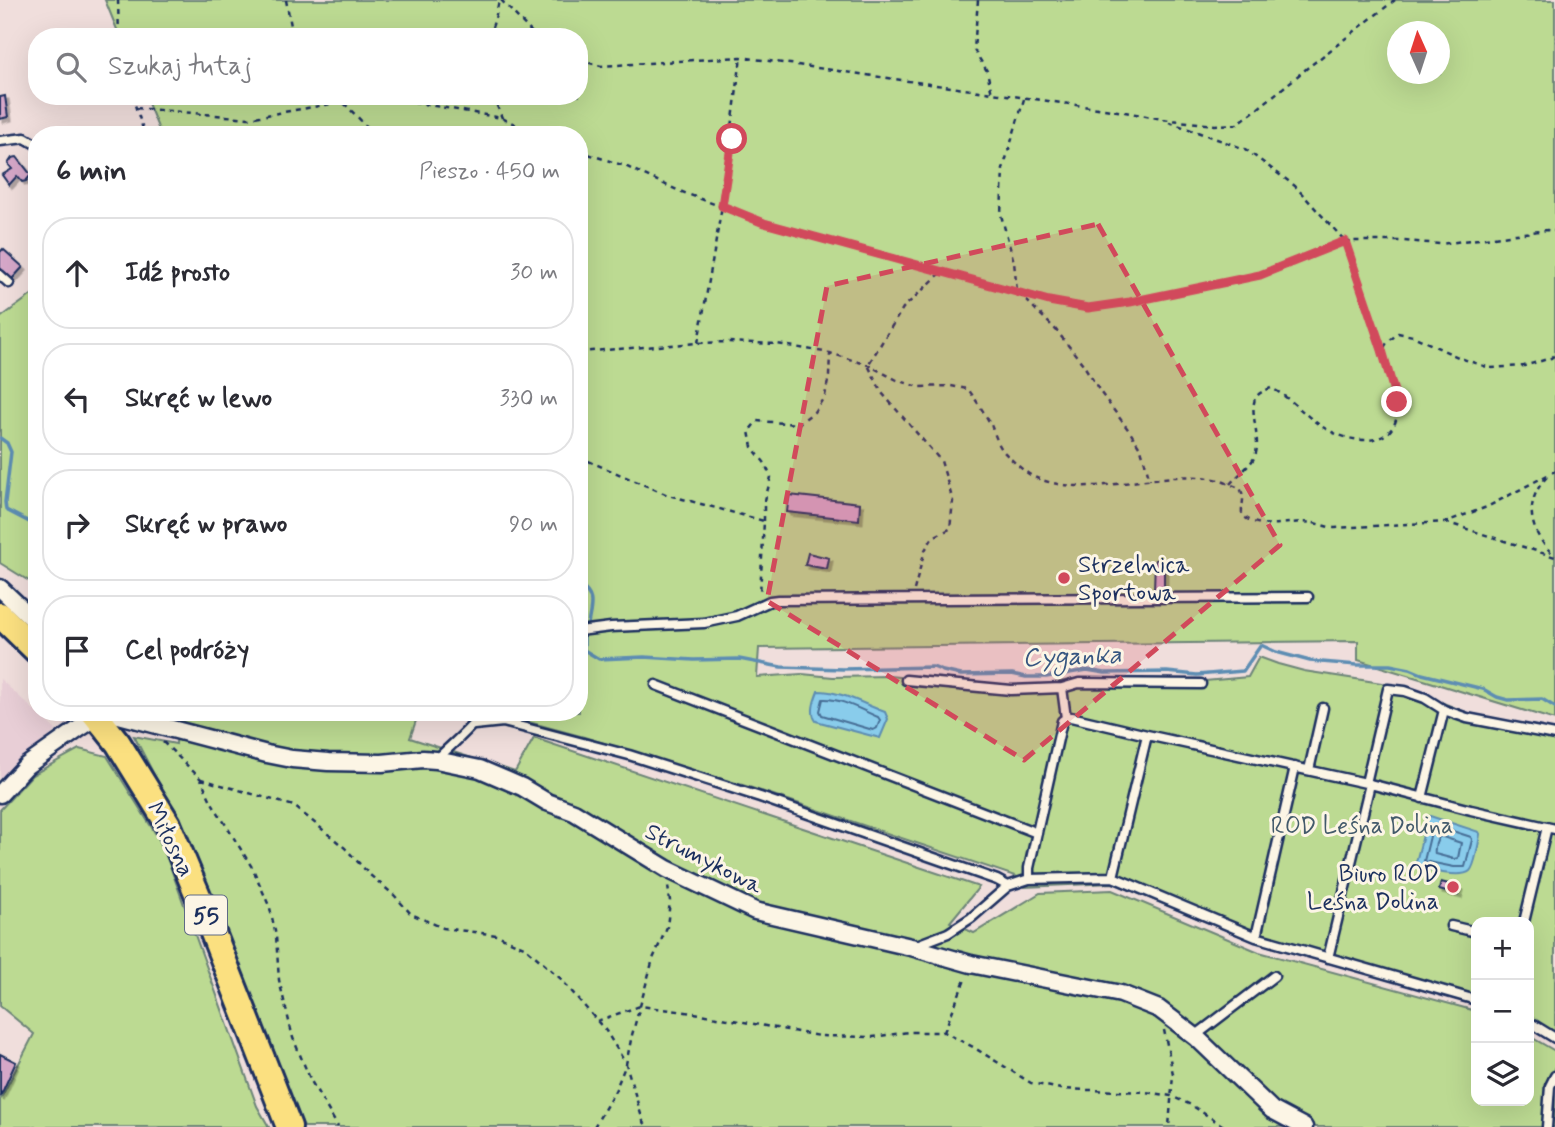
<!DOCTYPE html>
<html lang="pl">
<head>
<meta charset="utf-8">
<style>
  :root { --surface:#fff; --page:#f7f7f7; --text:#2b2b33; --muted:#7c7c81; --line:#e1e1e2 }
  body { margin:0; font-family:Mynerve,sans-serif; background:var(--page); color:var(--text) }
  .controls { position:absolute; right:21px; bottom:21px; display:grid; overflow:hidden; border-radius:14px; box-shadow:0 7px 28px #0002 }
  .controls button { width:63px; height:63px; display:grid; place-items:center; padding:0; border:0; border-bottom:2px solid var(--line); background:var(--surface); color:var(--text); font:35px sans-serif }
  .compass { position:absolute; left:1387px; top:21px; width:63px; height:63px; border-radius:50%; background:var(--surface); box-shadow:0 7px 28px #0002; rotate:357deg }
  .stop { position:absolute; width:21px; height:21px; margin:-16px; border:5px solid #d1495b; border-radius:50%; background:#fff }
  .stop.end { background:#d1495b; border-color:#fff; box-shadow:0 2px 7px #0008 }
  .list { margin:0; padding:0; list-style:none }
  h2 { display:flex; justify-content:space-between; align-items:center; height:91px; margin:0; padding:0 28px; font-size:30px }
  h2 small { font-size:23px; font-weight:400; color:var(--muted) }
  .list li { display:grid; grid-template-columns:46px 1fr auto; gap:21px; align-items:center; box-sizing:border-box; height:112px; margin:0 14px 14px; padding:0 14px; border:2px solid var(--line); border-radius:28px }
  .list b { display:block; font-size:26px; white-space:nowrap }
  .list em { font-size:23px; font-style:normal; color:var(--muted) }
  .icon { flex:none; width:38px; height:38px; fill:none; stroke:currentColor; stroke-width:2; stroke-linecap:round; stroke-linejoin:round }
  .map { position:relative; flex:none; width:1555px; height:1127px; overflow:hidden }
  .search { position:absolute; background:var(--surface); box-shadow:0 7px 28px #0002; left:28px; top:28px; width:560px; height:77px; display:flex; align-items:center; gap:18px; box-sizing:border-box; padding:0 24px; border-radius:28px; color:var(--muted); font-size:26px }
  .panel { position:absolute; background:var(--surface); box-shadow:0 7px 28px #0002; left:28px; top:126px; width:560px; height:595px; border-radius:28px }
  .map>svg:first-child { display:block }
  .built { fill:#e8ced6 }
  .green { fill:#bcda92; stroke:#6c8478; stroke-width:2; fill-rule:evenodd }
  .water { fill:#89cceb; stroke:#5d8db3; stroke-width:2 }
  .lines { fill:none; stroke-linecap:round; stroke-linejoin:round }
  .shore { stroke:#476e96; stroke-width:2 }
  .stream { stroke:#5d8db3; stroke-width:3.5 }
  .building { fill:#d5a7c8; stroke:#1b2f5e; stroke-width:2; filter:url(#shadow) }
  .service-casing { stroke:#1b2f5e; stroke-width:13 }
  .minor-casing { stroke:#1b2f5e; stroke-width:21 }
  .primary-casing { stroke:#1b2f5e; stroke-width:30 }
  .path { stroke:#1b2f5e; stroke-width:2.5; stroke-dasharray:5 5; stroke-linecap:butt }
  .service { stroke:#fcf5e5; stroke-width:8 }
  .minor { stroke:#fcf5e5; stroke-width:16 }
  .primary { stroke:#fbe080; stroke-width:24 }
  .route { stroke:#d1495b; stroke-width:9 }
  .marked { fill:#d1495b; fill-opacity:0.2; stroke:#d1495b; stroke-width:5; stroke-dasharray:14 9; stroke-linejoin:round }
  .poi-dot { fill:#d1495b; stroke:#fcf5e5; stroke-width:2.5 }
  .labels { text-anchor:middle; stroke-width:6; stroke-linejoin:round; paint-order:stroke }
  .shield { fill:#fcf5e5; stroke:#5e6a86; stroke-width:2 }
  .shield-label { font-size:23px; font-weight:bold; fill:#1b2f5e }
  .poi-label { font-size:24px; fill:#1b2f5e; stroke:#fcf5e5; text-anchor:start }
  .park-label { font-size:24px; fill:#435a6b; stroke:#fcf5e5 }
  .street-label { font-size:24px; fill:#1b2f5e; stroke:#fcf5e5 }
  .water-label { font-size:26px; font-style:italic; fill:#365681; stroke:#fcf5e5 }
</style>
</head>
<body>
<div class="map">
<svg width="1555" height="1127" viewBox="0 0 1555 1127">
  <defs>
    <filter id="shadow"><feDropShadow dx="3.5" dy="3.5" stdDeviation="0" flood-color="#0004"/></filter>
  </defs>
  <rect width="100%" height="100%" fill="#f0dedc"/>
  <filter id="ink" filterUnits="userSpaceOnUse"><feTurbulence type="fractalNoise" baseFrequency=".0143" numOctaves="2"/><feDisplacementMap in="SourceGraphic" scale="14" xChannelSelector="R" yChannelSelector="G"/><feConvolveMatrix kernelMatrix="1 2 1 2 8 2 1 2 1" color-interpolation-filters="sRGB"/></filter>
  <g filter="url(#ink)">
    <path class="built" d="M0,679L56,730L0,784Z"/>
    <path class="green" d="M105,0H1555V720L1358,660V641L759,648L757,677L802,674L833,677L889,676L1013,688L1042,686L1073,679L1205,681L1248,677L1259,657L1278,664L1304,671L1401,686L1473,715L1555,731V1044L1529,1028V922H1476V1005L1255,942L1113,883L1025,887L1018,877L749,787L584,737L499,714L500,712H579V135H161L145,96H579V37H120ZM1398,32H1440V74H1398Z
      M37,291V586L0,563V318Z
      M170,712H419L410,738L515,772L534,738L979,887L950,922L974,933L1040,893L1112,890L1259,952L1476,1011V1101H1529V1036L1555,1051V1127H304L290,1098L172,809L134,736L176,744L178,715Z
      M79,749L107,756L162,844L257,1106L269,1127H0V1100L34,1034L0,1006V810L32,775Z"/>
    <path class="water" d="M818,691C841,691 863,704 885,712L888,719L880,738L816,721C810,713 814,701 818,691Z
      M1430,816L1479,832L1480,834C1479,842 1475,866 1470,871C1461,879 1425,870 1415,866L1427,820Z"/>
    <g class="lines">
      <path class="shore" d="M823,699C841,698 861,710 878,717L880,720L877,728L873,730L822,715L820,711Z
        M1434,825L1471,837L1472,840L1465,867H1454L1424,861L1432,828Z
        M1440,836L1461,843L1458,858L1454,859L1435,854C1434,849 1436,840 1440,836Z"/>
      <path class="stream" d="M0,438L7,443L11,452L5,502L6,510L37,526
        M579,585C596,596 591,606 588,624
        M584,637V650L599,659L644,657L694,660L739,659L781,667L843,669L933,667L943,671L961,675L1012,674L1026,677H1046L1087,670L1105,673L1167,672L1197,675L1243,671L1261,645L1276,652L1310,661L1357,665H1390L1410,669L1422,674L1483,689L1497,697L1508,700L1542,699L1555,707"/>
    </g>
    <path class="building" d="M5,96L8,117L0,119V97Z
      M17,157L31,175L26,181L22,182L17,176L9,185L2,175L12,169L8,164L12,158Z
      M3,249L23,267L12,279L0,268V252Z
      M789,495L860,503L859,520L787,512Z
      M808,553L829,558L827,569L805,565Z
      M1155,560H1164V590H1154Z
      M1441,882L1460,887L1458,895L1439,890Z
      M0,1054L16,1062L0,1097Z"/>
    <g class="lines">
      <defs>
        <path id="service" d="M0,141L25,138L37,145
          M0,275L9,283
          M579,631L611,627L704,623L737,616L770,601L778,600L1308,597
          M906,680L1011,690L1062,688L1066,718
          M656,685L1037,833
          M1062,688L1079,683L1201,684
          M474,725L503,722L629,755L760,797L997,880L1008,886L971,918L948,933L914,946
          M436,760C452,744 470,730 483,712
          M1309,770L1323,708
          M1366,783L1388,689L1405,691L1425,698L1444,710L1467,718L1555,735
          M1422,798L1444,710
          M1113,877L1256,937L1295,767
          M1029,879V868L1062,721L1066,718L1071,717L1147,735
          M1008,886L1029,879L1113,877L1147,735L1366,783L1471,810L1555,829
          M1524,922L1547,827
          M1451,926L1476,932
          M1256,937L1476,1000
          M1328,958L1370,784
          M1529,1022L1555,1038
          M1195,1036L1274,976
          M1547,1127L1550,1086L1555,1076"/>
        <path id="minor" d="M0,588L37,623
          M0,794L26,766L80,728L97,717L115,714L267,754L292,759L328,762L382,763L423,759L436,760L480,769L522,787L547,802L574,812L667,869L755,911L911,947L971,964L1121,994L1159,1009L1197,1038L1272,1110L1304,1127"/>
        <path id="primary" d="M0,615L37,651
          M93,712L118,743L168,824L204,910L289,1127"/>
      </defs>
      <use href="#service" class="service-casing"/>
      <use href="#minor" class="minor-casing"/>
      <use href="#primary" class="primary-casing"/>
      <path class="path" d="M118,0L119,37
        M286,0L292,31L295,37
        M501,0L536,37
        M978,0L974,50L987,71L992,94
        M489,37L496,15L499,0
        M579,60L601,66L741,57L1125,112L1162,119L1215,125L1237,124L1256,110L1306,69L1395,0
        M132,96L145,135
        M337,96L375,135
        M493,96L502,118
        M1024,99L1003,169L1001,215L1014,262L1017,291L1056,330L1083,364L1101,393L1130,432L1141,449L1150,480
        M136,108L249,118L342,102L390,98L502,118L537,135
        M1169,122L1245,149L1295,186L1345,241L1382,350
        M579,151L625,166L677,190L764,223L1049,301L1088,308L1130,302L1260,275L1345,241H1404L1440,244L1547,230L1555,231
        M698,343L722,206L741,57
        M579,352L698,343L728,342L777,344L830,353L868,365L897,380L919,387L951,386L968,389C976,400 984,412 991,425C995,434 998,446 1005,453C1014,462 1027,475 1039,479C1095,499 1153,470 1209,478C1220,479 1230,485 1240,488C1246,500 1241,503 1242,515C1262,533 1289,519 1313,523C1320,524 1327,527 1335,528L1445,522L1487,507L1555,471
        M579,457L668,495L764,521L760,594
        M1547,477C1522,503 1530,534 1555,556
        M1230,484C1236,477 1252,464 1255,456C1262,438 1247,408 1257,396C1260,392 1266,390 1271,388C1294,399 1308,421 1332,432C1361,446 1402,445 1397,402C1395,385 1387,367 1382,350L1387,343L1398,333L1413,336L1460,358L1490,368L1524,366L1551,358L1555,355
        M764,521V504L771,477L764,462L752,447L749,431L757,421L798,424L814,412L825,396L829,376L830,354
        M1445,522L1555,557
        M914,590L925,550L933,537L950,529L953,501L941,461L882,393L868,365L903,308L943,271
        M163,742L201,779L211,801L253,869L270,908L276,936L279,980L293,1038L311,1081L338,1127
        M201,779L294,806L345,848L370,875L394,895L411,914L443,928L497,935L526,948L560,978L606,1031L626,1064L643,1121L648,1127
        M597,1021L640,1006L701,1014L819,1036L873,1037L909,1032H944L973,1047L1031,1083L1061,1089L1146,1092L1171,1096L1191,1105L1225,1127
        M1164,1030L1173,1074L1169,1127
        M944,1032L966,977
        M594,1127L615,1091L626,1064L632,1035L653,959L667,927L670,901L668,886"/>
      <use href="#service" class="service"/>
      <use href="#minor" class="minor"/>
      <use href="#primary" class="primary"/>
    </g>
  </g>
  <g class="lines" filter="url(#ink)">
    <path class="route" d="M732,139L722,206L764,223L1049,301L1088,308L1130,302L1260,275L1345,241L1382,350L1397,402"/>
  </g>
  <path class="marked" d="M1098,224L1280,545L1024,760L767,601L827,286Z"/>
  <g class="poi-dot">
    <circle cx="1064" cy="578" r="7"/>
    <circle cx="1453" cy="887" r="7"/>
  </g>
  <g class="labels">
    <rect class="shield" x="185" y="895.5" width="42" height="39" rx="5"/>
    <g class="shield-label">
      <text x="206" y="923">55</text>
    </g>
    <g class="poi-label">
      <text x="1078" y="572">Strzelnica<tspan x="1078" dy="28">Sportowa</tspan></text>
      <text x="1439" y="881" text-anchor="end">Biuro ROD<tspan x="1439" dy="28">Leśna Dolina</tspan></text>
    </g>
    <g class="park-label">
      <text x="1362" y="833">ROD Leśna Dolina</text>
    </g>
    <g class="street-label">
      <text transform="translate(171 839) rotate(64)" y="8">Miłosna</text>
      <text transform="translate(704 858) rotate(27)" y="8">Strumykowa</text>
    </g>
    <g class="water-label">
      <text transform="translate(1072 655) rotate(-2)" y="9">Cyganka</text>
    </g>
  </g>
</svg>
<div class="controls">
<button>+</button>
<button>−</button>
<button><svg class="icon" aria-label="layers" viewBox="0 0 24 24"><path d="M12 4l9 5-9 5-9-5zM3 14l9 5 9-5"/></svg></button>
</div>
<svg class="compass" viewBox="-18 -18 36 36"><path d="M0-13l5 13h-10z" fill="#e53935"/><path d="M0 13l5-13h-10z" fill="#7c7c81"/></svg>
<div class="stop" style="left:732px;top:139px"></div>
<div class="stop end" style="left:1397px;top:402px"></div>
<div class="search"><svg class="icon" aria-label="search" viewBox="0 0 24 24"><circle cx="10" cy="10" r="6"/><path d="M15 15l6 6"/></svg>Szukaj tutaj</div>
<section class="panel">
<h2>6 min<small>Pieszo · 450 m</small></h2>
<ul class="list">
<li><svg class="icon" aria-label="ahead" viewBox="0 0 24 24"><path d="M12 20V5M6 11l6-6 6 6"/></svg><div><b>Idź prosto</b></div><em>30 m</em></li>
<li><svg class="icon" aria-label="left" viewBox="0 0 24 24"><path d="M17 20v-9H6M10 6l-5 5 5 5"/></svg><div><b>Skręć w lewo</b></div><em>330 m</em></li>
<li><svg class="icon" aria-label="right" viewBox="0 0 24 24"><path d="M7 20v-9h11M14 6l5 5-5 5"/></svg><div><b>Skręć w prawo</b></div><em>90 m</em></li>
<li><svg class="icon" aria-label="arrive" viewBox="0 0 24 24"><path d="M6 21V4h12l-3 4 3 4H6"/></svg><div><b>Cel podróży</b></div></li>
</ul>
</section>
</div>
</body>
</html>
